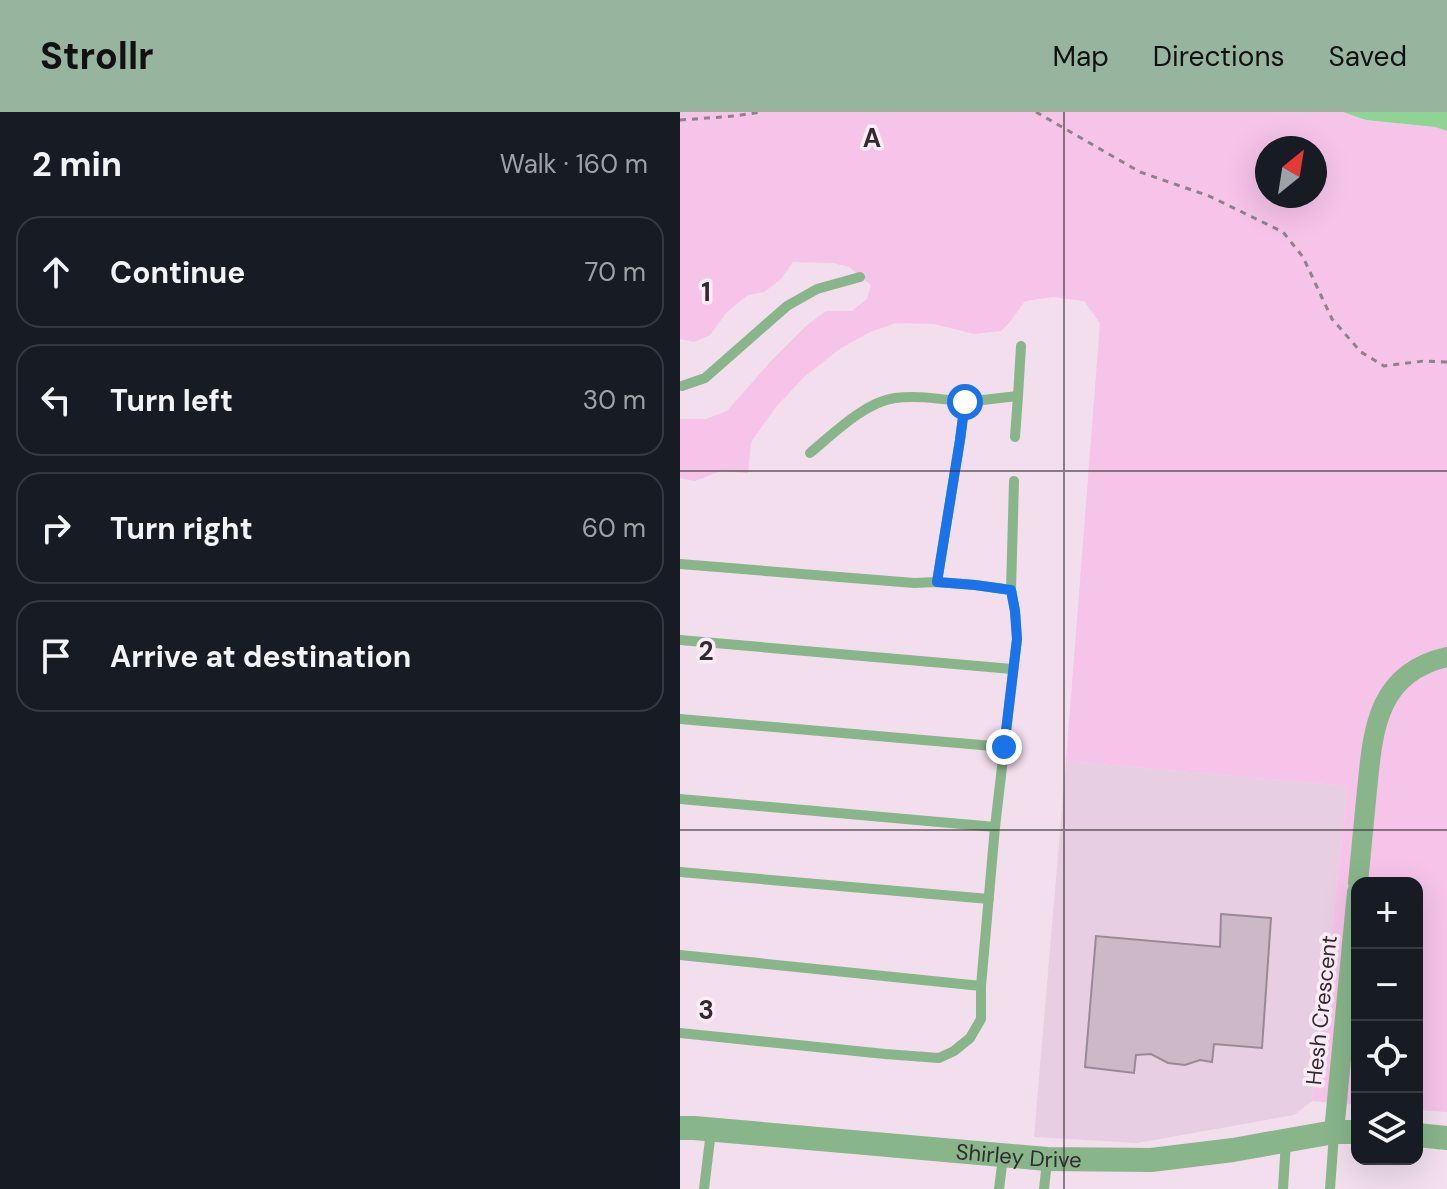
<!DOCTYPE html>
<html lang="en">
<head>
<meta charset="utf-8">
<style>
  :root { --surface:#171b24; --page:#242831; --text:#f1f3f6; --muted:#9ea1a6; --line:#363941; --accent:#97b59e }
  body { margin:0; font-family:"DM Sans",sans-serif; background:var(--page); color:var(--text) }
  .controls { position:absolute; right:24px; bottom:24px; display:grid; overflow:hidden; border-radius:16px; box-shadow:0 8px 32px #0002 }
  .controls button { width:72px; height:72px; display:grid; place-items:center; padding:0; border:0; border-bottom:2px solid var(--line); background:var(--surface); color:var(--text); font:40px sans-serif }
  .compass { position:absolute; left:575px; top:24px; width:72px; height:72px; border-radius:50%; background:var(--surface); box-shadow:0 8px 32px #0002; rotate:30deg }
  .stop { position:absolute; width:24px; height:24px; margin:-18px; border:6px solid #1a73e8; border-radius:50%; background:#fff }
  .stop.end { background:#1a73e8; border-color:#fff; box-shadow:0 2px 8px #0008 }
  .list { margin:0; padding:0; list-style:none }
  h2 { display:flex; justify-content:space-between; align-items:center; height:104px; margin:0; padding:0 32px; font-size:34px }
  h2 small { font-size:26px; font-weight:400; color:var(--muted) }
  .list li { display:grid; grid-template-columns:52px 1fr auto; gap:24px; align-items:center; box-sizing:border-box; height:112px; margin:0 16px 16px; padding:0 16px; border:2px solid var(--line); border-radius:24px }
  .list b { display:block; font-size:30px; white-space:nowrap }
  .list em { font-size:26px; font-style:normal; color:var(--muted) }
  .icon { flex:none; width:44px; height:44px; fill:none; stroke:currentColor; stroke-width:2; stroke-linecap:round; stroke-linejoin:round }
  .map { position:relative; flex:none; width:767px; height:1077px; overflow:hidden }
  header { display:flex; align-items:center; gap:48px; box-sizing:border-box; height:112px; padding:0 40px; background:var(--accent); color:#111 }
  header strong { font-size:38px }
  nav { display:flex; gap:44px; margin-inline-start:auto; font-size:28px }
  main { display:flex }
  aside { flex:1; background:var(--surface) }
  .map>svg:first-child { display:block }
  .built { fill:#e8cee2 }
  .green { fill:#f6c3e9; fill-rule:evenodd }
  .water { fill:#8fd494 }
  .building { fill:#ccb8c6; stroke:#9b8896; stroke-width:2 }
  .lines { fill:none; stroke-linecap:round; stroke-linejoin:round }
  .path { stroke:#8e818b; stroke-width:3; stroke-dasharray:6 6; stroke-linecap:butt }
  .service { stroke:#88b58a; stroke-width:10 }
  .minor { stroke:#88b58a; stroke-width:20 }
  .tertiary { stroke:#88b58a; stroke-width:24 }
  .route { stroke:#1a73e8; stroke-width:10 }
  .grid { fill:none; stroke:#312a2f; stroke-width:2; stroke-opacity:0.55 }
  .labels { text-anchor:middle; stroke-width:7; stroke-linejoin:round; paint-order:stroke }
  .street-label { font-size:22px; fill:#312a2f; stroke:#fdecf8 }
  .grid-label { font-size:26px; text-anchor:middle; font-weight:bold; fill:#312a2f; stroke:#fdecf8; stroke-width:7; stroke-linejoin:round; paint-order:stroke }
</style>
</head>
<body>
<header>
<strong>Strollr</strong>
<nav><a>Map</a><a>Directions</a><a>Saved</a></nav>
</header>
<main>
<aside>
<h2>2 min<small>Walk · 160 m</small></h2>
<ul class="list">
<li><svg class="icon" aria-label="ahead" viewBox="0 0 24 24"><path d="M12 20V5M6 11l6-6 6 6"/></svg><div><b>Continue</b></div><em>70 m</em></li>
<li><svg class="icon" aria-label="left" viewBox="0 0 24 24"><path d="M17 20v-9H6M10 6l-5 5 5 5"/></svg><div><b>Turn left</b></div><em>30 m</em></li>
<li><svg class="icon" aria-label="right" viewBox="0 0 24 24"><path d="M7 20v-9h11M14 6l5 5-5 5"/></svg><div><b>Turn right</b></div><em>60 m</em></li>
<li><svg class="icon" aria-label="arrive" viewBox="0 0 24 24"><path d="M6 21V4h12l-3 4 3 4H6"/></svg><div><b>Arrive at destination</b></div></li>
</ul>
</aside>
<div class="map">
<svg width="767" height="1077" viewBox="0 0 767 1077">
  <rect width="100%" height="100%" fill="#f2deed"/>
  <path class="built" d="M386,649L668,674L632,989L614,1003L457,1031L354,1025Z"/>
  <path class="green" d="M0,0H663L686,8L755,15L767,19V1000L737,998V771H677V993L632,989L668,674L386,649L420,211L404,189L373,185L345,189L330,210L321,219L294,222L254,212L216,211L190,220L161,236L124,265L96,295L71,330L68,361L41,359L15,369L0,366V307H26L47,299L91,249L126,214L146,199H172L187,187L191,173L169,155L153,151L113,150L100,168L84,180L68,183L47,200L30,223L14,230L0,227ZM587,36H635V84H587Z"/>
  <path class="water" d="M663,0H767V19L755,15L686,8Z"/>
  <path class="building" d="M541,802L591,806L582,936L534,932L532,950L520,948L505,953L488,951L471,942L456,943L454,961L405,955L416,824L540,835Z"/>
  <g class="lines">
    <path class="path" d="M356,0L460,60L529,84L603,120L623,145L652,207L681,240L704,254L744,249L767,250
      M0,8L55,4L81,0"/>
    <path class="service" d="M2,274L25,266L107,194L137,177L180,165
      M338,284L341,234
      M130,341C153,322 185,290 215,286C238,283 261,287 285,290
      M0,452L234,471L257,470L280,328L285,290L338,284L335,325
      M257,470L295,473L331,478
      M0,528L332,557
      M0,607L324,635
      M0,687L315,715
      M0,760L309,787
      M0,843L301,874
      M0,921L205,942L259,946L274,939L290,926L301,907V874L315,715L337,527L335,499L331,478L334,369
      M24,1077L31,1019
      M319,1077L323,1045
      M364,1077L367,1049
      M603,1077L606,1029
      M650,1077L654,1022"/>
    <path class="minor" d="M678,771C681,740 684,709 687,678C693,619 696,561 767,545
      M654,1020L677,780"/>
    <g class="tertiary">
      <path id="s1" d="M0,1016H14L367,1047L471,1048L553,1038L654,1020H677"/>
      <path d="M737,1023L767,1026"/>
    </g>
  </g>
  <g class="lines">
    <path class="route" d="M285,290L280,328L257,470L295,473L331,478L335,499L337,527L324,635"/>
  </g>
  <path class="grid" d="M384,0V1077M0,359H767M0,718H767"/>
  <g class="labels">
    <g class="street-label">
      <text transform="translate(641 898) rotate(-84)" y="8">Hesh Crescent</text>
      <text dy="8" stroke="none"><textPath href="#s1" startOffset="340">Shirley Drive</textPath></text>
    </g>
  </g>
  <g class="grid-label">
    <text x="192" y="35">A</text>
    <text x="26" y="189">1</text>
    <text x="26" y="548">2</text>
    <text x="26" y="907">3</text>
  </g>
</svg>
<div class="controls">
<button>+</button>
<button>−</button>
<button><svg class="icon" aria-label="locate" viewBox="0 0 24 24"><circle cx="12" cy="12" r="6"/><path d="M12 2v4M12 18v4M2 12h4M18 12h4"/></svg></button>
<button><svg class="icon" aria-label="layers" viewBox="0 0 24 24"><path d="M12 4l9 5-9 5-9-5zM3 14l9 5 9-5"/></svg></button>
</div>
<svg class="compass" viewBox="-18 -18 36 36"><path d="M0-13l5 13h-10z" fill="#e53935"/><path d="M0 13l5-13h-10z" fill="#9ea1a6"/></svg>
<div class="stop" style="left:285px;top:290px"></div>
<div class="stop end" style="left:324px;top:635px"></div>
</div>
</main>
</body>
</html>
